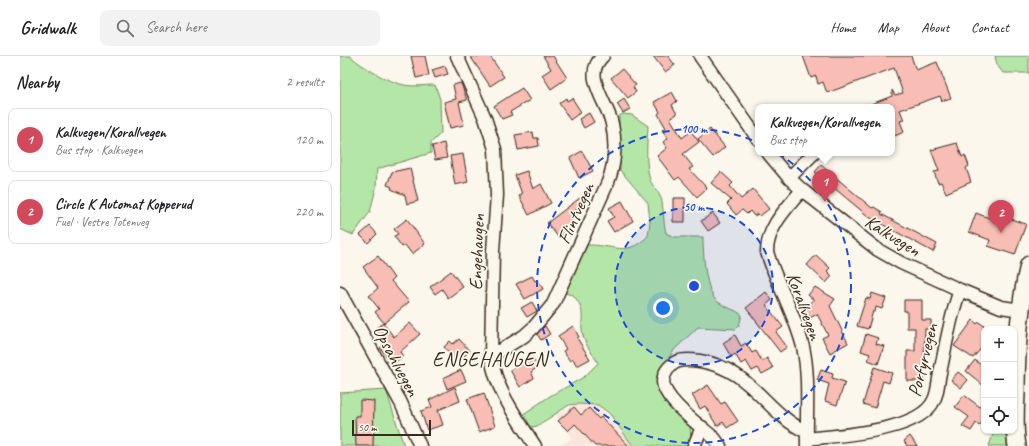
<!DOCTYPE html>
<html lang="en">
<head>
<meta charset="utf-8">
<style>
  :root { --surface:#fff; --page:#f2f2f2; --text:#202124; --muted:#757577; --line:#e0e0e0; --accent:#d1495b }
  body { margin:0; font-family:Caveat,sans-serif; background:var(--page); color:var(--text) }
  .controls { position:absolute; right:12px; bottom:12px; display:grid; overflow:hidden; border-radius:8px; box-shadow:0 1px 3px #0004 }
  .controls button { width:36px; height:36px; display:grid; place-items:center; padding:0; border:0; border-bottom:1px solid var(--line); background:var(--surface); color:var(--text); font:20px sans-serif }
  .scale { position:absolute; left:12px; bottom:10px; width:79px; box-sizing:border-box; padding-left:4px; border:2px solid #3b2a1e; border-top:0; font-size:11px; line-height:14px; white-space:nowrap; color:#3b2a1e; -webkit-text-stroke:3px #fbf7ec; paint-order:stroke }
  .you { position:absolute; left:323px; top:252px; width:14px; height:14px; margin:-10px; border:3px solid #fff; border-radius:50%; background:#1a73e8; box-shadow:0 0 0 6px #1a73e833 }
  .badge { display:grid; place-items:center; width:26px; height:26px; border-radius:50%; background:var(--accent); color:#fff; font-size:13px; font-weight:700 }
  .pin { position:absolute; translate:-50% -33px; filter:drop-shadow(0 1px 2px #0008) }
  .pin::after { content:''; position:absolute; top:21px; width:14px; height:12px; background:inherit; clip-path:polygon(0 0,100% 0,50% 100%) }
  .popup { position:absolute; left:415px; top:48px; width:140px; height:52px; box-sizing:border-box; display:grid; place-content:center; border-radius:8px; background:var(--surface); filter:drop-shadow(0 1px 3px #0005); font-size:13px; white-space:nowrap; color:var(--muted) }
  .popup b { font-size:15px; color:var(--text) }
  .popup::after { content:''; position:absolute; left:50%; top:100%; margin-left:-8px; border:8px solid transparent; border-top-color:var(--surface) }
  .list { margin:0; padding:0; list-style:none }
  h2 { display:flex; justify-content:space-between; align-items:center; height:52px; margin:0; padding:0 16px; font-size:17px }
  h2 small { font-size:13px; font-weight:400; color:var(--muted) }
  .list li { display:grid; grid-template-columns:26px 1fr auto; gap:12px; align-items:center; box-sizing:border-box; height:64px; margin:0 8px 8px; padding:0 8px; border:1px solid var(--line); border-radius:8px }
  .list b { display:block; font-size:15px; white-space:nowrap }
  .list p { margin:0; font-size:13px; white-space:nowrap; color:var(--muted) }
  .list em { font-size:13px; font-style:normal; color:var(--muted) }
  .icon { flex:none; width:22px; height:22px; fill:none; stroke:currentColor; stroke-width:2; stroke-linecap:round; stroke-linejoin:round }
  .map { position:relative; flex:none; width:689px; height:390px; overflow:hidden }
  header { display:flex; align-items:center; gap:24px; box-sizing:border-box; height:56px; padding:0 20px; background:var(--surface); border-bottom:1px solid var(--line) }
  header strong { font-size:19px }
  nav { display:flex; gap:22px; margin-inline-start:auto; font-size:14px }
  .search { width:280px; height:36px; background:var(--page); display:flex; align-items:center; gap:10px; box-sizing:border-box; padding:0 14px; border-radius:8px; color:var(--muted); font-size:15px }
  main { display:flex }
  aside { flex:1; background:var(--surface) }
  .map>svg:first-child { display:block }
  .built { fill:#fae6dc }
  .green { fill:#b3e6a7; stroke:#778862 }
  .building { fill:#f8bdb5; stroke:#3b2a1e }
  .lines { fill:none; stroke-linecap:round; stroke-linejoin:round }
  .minor-casing { stroke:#3b2a1e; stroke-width:15 }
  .secondary-casing { stroke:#3b2a1e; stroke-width:20 }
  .minor { stroke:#fbf7ec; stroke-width:12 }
  .secondary { stroke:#fbf7ec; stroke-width:17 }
  .ring { fill:none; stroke:#1d4ed8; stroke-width:2; stroke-dasharray:7 5 }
  .labels { text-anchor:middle; stroke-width:3.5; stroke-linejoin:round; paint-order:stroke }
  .street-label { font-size:19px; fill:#3b2a1e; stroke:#fbf7ec }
  .neighbourhood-label { font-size:20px; letter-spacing:1px; fill:#3b2a1e; stroke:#fbf7ec }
  .centre { fill:#1d4ed8; stroke:#fbf7ec; stroke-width:2 }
  .ring-label { font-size:12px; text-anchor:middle; font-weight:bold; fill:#1d4ed8; stroke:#fbf7ec; stroke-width:3.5; stroke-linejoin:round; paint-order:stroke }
</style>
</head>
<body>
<header>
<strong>Gridwalk</strong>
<div class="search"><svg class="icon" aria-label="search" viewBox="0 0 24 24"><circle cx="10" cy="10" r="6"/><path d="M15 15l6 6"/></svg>Search here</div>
<nav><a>Home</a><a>Map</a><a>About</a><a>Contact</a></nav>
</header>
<main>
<aside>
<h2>Nearby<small>2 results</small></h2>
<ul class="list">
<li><span class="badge">1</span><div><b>Kalkvegen/Korallvegen</b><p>Bus stop · Kalkvegen</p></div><em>120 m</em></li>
<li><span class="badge">2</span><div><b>Circle K Automat Kopperud</b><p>Fuel · Vestre Totenveg</p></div><em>220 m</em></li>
</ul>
</aside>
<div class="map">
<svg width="689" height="390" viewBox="0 0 689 390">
  <rect width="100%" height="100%" fill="#fbf7ec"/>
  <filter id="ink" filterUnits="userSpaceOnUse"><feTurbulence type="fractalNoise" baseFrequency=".025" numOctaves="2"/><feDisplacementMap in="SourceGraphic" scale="8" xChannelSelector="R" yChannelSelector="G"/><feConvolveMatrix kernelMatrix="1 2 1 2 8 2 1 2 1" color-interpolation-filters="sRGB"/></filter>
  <g filter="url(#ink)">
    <path class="built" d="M251,341L294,390H219L231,383L227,374L218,365L216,359Z"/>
    <path class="green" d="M0,0H10C24,12 46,25 64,29C74,31 86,29 95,29L100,43L101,77L91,87V97L37,113L36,132L30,156L13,179L0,173Z
      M655,0H689V17H663L657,9Z
      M283,58L292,59L308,70C307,88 305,107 310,124C313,131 321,138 322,146C324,156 323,166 326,177L334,181H363C363,196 365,237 378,246C386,252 395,253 402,259L399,270L396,273L358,271L334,294L321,314L350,370L351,384L348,390H293L269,357L258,349L238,348L229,349L197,370L192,371L183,368L182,359L210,340L244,321L258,307C253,298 246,290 243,280C239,262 248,256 233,239L224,237L246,189C273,188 286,202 308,180L310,166L308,147L280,114L279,60Z
      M46,334L64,390H0V337Z
      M654,375H669V390H649Z"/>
    <path class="building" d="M71,0H85L89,19L76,22Z
      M130,0H150L164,21L150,30Z
      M203,0H213L227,22L211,33L202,19L211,13Z
      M313,0H328L335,9L325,16Z
      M463,0H571L576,14L597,6L611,42L602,45L600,40L560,54L564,64L560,65L564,76L552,81V51L526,50L552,40V34L555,39L563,37L554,12L487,37L483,26L478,28L476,20L471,22Z
      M105,10L108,18L95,22L92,14Z
      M282,13L296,29L293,31L296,36L288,42L271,22Z
      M121,27L127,44L119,46L124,69L110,72L104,46L116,43L113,29Z
      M182,32L190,44L170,56L172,59L162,63L154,50Z
      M332,36L337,45L332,49L337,58L330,62L342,82L351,75L359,86L343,98L353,111L349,113L367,132L357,141L339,121L335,124L317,100L327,92L323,86L328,82L322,74L326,72L318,58L320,56L314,46Z
      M226,42L227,45L232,42L241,56L230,64L219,47Z
      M284,43L290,53L283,57L277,48Z
      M249,57L254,66L244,72L239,63Z
      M370,73L385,91L373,101L358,83Z
      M193,76L194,82H198L199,90L178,94L175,79Z
      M104,87L107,102L95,104L92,90Z
      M617,87L622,101L625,99L629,110L626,112L631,126L606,137L601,126L598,127L594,116L599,115L591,94Z
      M242,95L253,115L239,122L230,102Z
      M123,98L128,126L115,129L110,100Z
      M481,109L532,152L534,151L542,156L541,158L597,188L593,196L529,161L475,116Z
      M70,112L78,145L67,148L65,139L51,133L52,131L47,129L52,116Z
      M187,115L193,133L201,128L211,147L189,159L179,140L182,138L175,119Z
      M381,116L393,127L390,130L401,143L413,133L429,153L420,160L418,158L414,160L410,155L407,158L402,154L396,159L387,148L391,144L371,127Z
      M245,138L250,147L230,157L234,163L231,165L235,169L219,182L207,167Z
      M333,142H345V166H333Z
      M282,145L293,165L274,176L267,165L274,161L269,152Z
      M373,157L380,167L368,175L361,165Z
      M636,157L657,165L659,159L686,168L675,199L648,190L650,184L629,176Z
      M67,163L85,188L72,198L65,189L62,191L54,180L58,178L54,173Z
      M30,170L37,178L28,187L20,179Z
      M476,199L490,212L487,215L492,220L486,227L467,209Z
      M38,200L54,222L51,225L69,246L44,267L35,256L39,253L29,240L38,232L23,211Z
      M111,215L123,231L108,242L102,233L95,238L90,231Z
      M192,220L195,225L198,224L203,233L185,243L176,228Z
      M475,231L495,243L490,250L508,287L490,297L482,282L488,279L477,258L470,262L463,251L474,244L468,239Z
      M426,236L432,244L426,249L443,271L436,276L447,291L440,296L406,252Z
      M532,237L546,242L542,253L536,251L535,256L533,255L528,273L517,270L526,242L530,243Z
      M564,244H582V264H591V273H585L583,325H567V295H575V272H567V255H564Z
      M192,246L197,255L187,261L181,252Z
      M633,264L637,268L639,266L644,270V289L633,302L614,290Z
      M43,267L54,281L70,267L80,278L60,296L63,300L53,308L40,292L44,288L33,275Z
      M205,270L210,278L201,284L197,278Z
      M233,270L239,281L237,282L250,303L237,310L233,303L230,305L223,295L226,293L218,280Z
      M526,278L538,282L536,288L544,290L538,308L528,304L530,298L521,295Z
      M395,279L401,290L406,287L412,297L416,295L422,305L427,302L433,312L422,318L418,312L412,315L406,305L401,308L395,298L391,301L383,287Z
      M119,283L130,295L117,306L104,291L110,285L113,288Z
      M192,301L198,311L191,316L194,322L180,331L170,314Z
      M635,304L644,312V330L626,315Z
      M534,311L552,317L549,327L543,325L535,352L523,348Z
      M121,314L126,325L107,333L103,322Z
      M481,314L493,318L492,322L505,326L497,349L485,345L489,328L477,324Z
      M618,316L628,324L621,332L611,324Z
      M368,329L381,348L385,346L398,365L387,372L383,366L377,370L365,350L360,353L352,339Z
      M115,331L120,345L98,354L103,369L87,374L81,355L92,351L89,344Z
      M144,337L155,370L139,376L127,343Z
      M624,339L644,354V363L639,370L636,367L631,375L622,370L629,361L615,351Z
      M20,344L34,345L33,390H16L15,360H20Z
      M234,351L241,359L249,352L259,363L261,361L289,390H255L235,368L228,375L218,365Z
      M570,380L577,390H567L564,385Z"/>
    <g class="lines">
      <defs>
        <path id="minor" d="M117,0L145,62L155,93L157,139L153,195L151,300C155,333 177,362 195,390
          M360,0L418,83
          M428,97L449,122L462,134L538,194L561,207L620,234L661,251L681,254
          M449,122L474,97
          M462,134C447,152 427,171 427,196C437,229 455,258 463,291C470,321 466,360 467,390
          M0,237L61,347L80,390
          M151,300L184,280L194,271L213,248L268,126C275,108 276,87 272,68C268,47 241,19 263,0
          M467,383C499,379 580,376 594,344C598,336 598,326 600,317C606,289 610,261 620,234
          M354,390L362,371
          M380,390L375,383C362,371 323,344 323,325C324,317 329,310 336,306C343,303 353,304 360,305C412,313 425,357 467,376"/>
        <path id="secondary" d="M677,390C674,373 675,355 676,338C676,295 679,251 689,209"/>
      </defs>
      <use href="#minor" class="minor-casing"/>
      <use href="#secondary" class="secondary-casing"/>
      <use href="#minor" class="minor"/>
      <use href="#secondary" class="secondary"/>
    </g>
  </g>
  <circle cx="354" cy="230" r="79" fill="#1d4ed8" fill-opacity=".12"/>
  <g class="ring">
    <circle cx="354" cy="230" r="79"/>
    <circle cx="354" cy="230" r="157"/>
  </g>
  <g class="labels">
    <g class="street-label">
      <text transform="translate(235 157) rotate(-66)" y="7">Flintvegen</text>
      <text transform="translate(553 179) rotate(32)" y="7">Kalkvegen</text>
      <text transform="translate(136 196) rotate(-88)" y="7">Engehaugen</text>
      <text transform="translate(465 250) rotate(70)" y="7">Korallvegen</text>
      <text transform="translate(57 304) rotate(62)" y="7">Opsahlvegen</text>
      <text transform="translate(582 304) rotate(-76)" y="7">Porfyrvegen</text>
    </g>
    <g class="neighbourhood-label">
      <text x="150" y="310">ENGEHAUGEN</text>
    </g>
  </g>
  <circle cx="354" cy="230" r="6" class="centre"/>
  <g class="ring-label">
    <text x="354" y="77">100 m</text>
    <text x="354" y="155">50 m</text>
  </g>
</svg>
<div class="controls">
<button>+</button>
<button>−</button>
<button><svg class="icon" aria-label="locate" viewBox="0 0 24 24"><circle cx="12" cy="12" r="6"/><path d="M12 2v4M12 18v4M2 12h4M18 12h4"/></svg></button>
</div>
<div class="scale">50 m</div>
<div class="you"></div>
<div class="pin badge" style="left:485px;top:146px">1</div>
<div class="popup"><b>Kalkvegen/Korallvegen</b>Bus stop</div>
<div class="pin badge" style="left:661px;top:177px">2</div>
</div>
</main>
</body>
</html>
